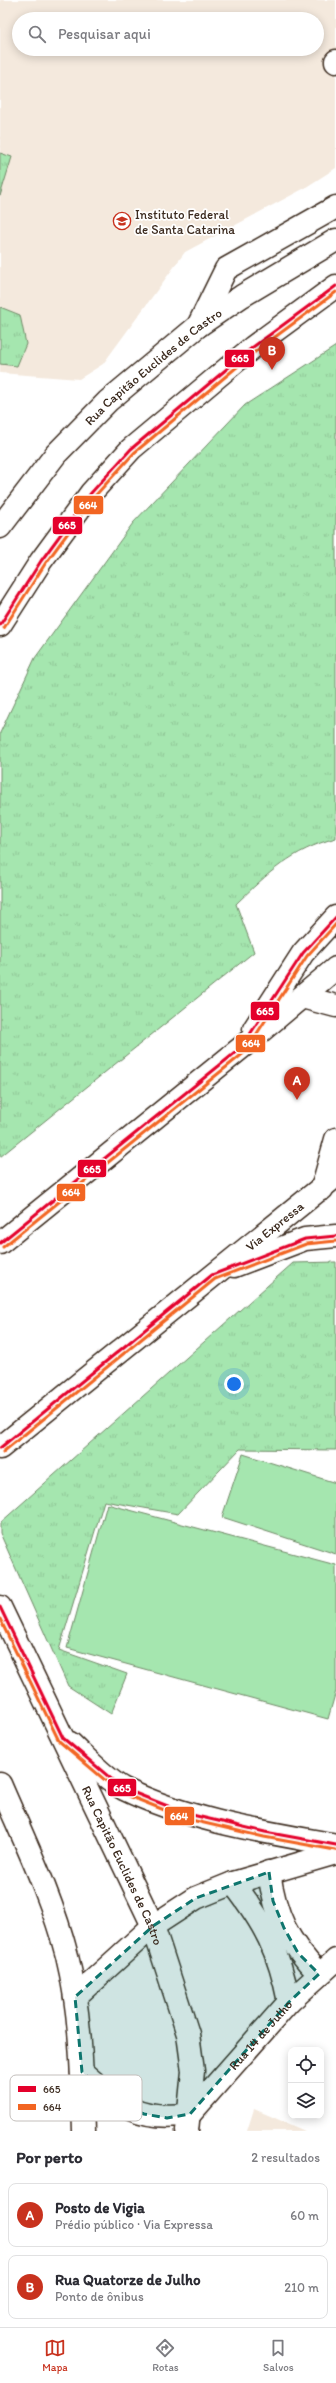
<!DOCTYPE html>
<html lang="pt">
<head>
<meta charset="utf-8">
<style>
  :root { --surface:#fff; --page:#f7f7f7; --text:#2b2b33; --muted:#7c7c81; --line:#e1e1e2; --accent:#c8321e }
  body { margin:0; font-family:Itim,sans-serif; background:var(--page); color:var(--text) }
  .controls { position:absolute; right:12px; bottom:12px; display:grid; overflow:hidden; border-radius:8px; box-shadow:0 2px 10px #0003 }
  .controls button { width:36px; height:36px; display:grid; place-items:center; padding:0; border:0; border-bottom:1px solid var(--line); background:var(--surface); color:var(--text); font:20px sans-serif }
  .you { position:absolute; left:234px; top:1384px; width:14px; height:14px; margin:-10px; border:3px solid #fff; border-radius:50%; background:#1a73e8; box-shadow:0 0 0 6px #1a73e833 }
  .badge { display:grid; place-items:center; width:26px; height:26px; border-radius:50%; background:var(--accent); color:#fff; font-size:13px; font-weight:700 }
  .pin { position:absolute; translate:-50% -33px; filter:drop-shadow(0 1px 2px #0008) }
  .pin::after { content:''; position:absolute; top:21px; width:14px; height:12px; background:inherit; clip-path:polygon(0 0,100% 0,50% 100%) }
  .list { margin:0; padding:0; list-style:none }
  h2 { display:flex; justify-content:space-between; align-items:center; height:52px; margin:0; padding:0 16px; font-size:17px }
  h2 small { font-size:13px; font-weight:400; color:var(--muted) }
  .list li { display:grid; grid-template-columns:26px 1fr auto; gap:12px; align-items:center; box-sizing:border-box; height:64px; margin:0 8px 8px; padding:0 8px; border:1px solid var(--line); border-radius:8px }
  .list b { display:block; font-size:15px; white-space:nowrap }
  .list p { margin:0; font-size:13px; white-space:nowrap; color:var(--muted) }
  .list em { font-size:13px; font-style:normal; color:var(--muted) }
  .icon { flex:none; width:22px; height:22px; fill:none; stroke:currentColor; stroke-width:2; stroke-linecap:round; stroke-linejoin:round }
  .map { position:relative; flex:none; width:336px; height:2131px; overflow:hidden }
  .search { position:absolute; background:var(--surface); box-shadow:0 2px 10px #0003; left:12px; right:12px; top:12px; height:44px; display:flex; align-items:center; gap:10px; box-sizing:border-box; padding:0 14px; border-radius:22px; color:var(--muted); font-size:15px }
  .sheet { height:196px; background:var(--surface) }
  nav { display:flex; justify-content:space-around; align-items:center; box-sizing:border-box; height:56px; border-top:1px solid var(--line); background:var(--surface); font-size:11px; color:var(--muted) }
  nav a { display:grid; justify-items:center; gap:2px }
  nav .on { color:var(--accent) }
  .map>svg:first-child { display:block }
  .built { fill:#f4e9dd; fill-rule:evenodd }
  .grass { fill:url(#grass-tufts); stroke:#708866 }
  .park { fill:#a5e6af; stroke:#708866 }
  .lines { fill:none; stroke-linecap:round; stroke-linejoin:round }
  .minor-casing { stroke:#3b2a1e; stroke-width:25 }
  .major-casing { stroke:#3b2a1e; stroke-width:25 }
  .highway-casing { stroke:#3b2a1e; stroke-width:25 }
  .minor { stroke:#fff; stroke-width:22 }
  .major { stroke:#fff; stroke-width:22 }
  .highway { stroke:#fff; stroke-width:22 }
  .bus-1-casing { stroke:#fff; stroke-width:6 }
  .bus-2-casing { stroke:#fff; stroke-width:6 }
  .bus-1 { stroke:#e4002b; stroke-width:3 }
  .bus-2 { stroke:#f26522; stroke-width:3 }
  .marked { fill:#0f766e; fill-opacity:0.2; stroke:#0f766e; stroke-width:3; stroke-dasharray:8 5; stroke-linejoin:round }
  .labels { text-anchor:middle; stroke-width:3.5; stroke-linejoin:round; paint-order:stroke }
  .poi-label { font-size:13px; fill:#3b2a1e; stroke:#fff; text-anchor:start }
  .street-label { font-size:13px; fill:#3b2a1e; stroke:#fff }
  .key { fill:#fff; stroke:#c4bfbc; stroke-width:1 }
  .key-label { font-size:11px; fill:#3b2a1e }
  .line-badge { stroke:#fff; stroke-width:1.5 }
  .badge-label { font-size:11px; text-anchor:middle; font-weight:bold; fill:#fff }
</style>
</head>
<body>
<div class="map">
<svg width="336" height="2131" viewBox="0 0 336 2131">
  <defs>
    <pattern id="grass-tufts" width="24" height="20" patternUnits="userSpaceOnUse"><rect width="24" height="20" fill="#a5e6af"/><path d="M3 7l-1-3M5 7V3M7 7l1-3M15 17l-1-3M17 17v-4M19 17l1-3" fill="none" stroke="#8fc596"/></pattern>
  </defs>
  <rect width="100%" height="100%" fill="#fff"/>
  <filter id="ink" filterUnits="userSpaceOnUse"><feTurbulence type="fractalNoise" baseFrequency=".025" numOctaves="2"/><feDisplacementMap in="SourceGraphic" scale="8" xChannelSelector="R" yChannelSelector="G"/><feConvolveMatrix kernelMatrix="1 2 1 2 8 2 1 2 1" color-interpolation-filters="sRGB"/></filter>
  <g filter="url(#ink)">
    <path class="built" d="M0,0H336V168L303,189L185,252L103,364L79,379L0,373ZM19,19H317V49H19Z
      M254,2109L305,2131H247Z"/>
    <path class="grass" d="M0,153L12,157L0,196Z
      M0,307L20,315L26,344L17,366L0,364Z
      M336,346V838C292,850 268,873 236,904L254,952L0,1157V733L35,658L133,523L245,405Z
      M336,1262V1450L240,1449L178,1514L104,1501L59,1650L127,1674L111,1714L68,1686L0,1533V1523L293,1263Z"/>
    <path class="park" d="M243,1454L336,1483V1554L222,1517Z
      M107,1504L336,1565V1691L328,1719L67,1648Z"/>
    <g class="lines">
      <defs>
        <path id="minor" d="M336,61V62
          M198,326L226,269L336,207
          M302,997L336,1006
          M322,1189L336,1139"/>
        <g id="major">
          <path id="s1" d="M0,527L56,454L108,401L198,326L242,296L336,240"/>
          <path d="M0,625L41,561L91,493L131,449L253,347L336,286"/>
          <path id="s2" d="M0,1607L153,1926L188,2034L193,2071L187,2131"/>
          <path d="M70,1743C84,1756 108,1781 124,1789C190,1821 265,1832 336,1845"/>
          <path d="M0,1784C24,1840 52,1897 67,1956C81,2013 82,2073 84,2131"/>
          <path d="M269,1872C275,1916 288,1942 319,1974"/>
          <path d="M233,1883C265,1924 279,1951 289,2002"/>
          <path d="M75,1997L153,1926L196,1898L233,1883L336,1853"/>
          <path d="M82,2072C119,2104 138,2122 190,2114"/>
          <path id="s3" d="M190,2114L289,2002L336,1960"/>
        </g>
        <g id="highway">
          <path d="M254,1029L303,953L336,917"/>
          <path d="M0,1243L241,1048L336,968"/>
          <path d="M234,1266L305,1239L336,1236"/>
          <path id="s4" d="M0,1448L336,1176"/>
        </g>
      </defs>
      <use href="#minor" class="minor-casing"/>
      <use href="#major" class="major-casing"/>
      <use href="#highway" class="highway-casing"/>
      <use href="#minor" class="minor"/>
      <use href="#major" class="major"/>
      <use href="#highway" class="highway"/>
      <defs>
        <path id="bus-1" d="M0,625L41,561L91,493L131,449L253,347L336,286
          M0,1243L241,1048L303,953L336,917
          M0,1448L212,1275L305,1239L336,1236
          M0,1607L63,1738L122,1788L188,1814L265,1832L336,1845"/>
        <path id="bus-2" d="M4,628L45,564L95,496L134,453L256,351L336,292
          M3,1247L245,1052L307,956L336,924
          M3,1452L215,1279L306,1244L336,1241
          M0,1619L59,1741L119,1792L187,1819L264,1837L335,1850"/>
      </defs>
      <use href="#bus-1" class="bus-1-casing"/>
      <use href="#bus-2" class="bus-2-casing"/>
      <use href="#bus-1" class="bus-1"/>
      <use href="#bus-2" class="bus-2"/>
    </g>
  </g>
  <path class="marked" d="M269,1872L273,1901L284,1928L298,1953L319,1974L289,2002L190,2114L167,2118L144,2114L118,2103L82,2072L75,1997L153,1926L196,1898Z"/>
  <defs>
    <symbol id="university-ring" viewBox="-11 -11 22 22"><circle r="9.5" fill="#fff" stroke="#c8321e" stroke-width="1.5"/><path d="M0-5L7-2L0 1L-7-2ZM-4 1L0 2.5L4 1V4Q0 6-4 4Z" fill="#c8321e"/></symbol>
  </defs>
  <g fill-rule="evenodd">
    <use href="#university-ring" x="112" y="211" width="20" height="20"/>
  </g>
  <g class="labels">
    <g class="poi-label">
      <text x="135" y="219">Instituto Federal<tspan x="135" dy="15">de Santa Catarina</tspan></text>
    </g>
    <g class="street-label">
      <text dy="5" stroke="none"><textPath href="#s1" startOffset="223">Rua Capitão Euclides de Castro</textPath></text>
      <text dy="5" stroke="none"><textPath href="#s4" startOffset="353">Via Expressa</textPath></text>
      <text dy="5" stroke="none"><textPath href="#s2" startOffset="286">Rua Capitão Euclides de Castro</textPath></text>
      <text dy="5" stroke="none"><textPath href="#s3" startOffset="106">Rua 14 de Julho</textPath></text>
    </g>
  </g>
  <rect x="10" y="2075" width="132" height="46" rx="6" class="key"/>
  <rect x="18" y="2086" width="18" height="6" fill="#e4002b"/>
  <rect x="18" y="2104" width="18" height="6" fill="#f26522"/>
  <g class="key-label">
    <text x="43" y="2093">665</text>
    <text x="43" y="2111">664</text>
  </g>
  <g class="line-badge">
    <rect x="224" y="349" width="31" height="19" rx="4" fill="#e4002b"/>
    <rect x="73" y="495" width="31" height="20" rx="4" fill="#f26522"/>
    <rect x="52" y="516" width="31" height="19" rx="4" fill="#e4002b"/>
    <rect x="250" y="1001" width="30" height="20" rx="4" fill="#e4002b"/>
    <rect x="235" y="1034" width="31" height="19" rx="4" fill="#f26522"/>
    <rect x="77" y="1159" width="30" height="19" rx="4" fill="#e4002b"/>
    <rect x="56" y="1183" width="30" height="19" rx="4" fill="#f26522"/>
    <rect x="107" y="1778" width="30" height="19" rx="4" fill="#e4002b"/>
    <rect x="164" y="1806" width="31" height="20" rx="4" fill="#f26522"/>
  </g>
  <g class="badge-label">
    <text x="240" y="362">665</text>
    <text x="88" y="509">664</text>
    <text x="67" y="529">665</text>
    <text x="265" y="1015">665</text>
    <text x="251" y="1047">664</text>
    <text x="92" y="1173">665</text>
    <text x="71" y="1196">664</text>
    <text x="122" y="1792">665</text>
    <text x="179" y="1820">664</text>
  </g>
</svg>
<div class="controls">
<button><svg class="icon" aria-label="locate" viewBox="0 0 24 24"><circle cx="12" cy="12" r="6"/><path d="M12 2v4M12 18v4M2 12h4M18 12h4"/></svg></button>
<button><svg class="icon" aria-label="layers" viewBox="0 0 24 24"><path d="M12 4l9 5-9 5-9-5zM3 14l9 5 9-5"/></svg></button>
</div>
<div class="you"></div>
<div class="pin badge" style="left:297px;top:1100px">A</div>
<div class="pin badge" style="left:272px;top:370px">B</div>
<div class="search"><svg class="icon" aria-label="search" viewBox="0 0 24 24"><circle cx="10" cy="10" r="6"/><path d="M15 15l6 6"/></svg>Pesquisar aqui</div>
</div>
<section class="sheet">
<h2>Por perto<small>2 resultados</small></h2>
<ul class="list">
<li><span class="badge">A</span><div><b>Posto de Vigia</b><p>Prédio público · Via Expressa</p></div><em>60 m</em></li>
<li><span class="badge">B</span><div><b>Rua Quatorze de Julho</b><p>Ponto de ônibus</p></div><em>210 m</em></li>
</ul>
</section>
<nav>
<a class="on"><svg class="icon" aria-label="map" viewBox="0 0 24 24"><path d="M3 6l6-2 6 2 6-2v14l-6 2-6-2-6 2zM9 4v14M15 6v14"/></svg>Mapa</a>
<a><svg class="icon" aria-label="directions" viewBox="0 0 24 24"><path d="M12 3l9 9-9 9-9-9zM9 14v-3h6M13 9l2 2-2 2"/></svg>Rotas</a>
<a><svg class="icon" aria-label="saved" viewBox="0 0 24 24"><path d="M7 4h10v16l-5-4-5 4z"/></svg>Salvos</a>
</nav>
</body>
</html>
